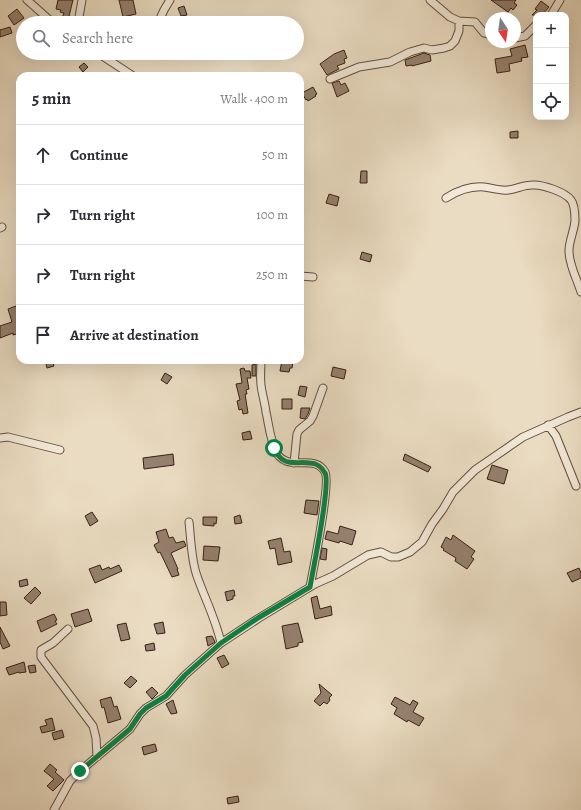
<!DOCTYPE html>
<html lang="en">
<head>
<meta charset="utf-8">
<style>
  :root { --surface:#fff; --page:#f2f2f3; --text:#2b2b33; --muted:#7c7c81; --line:#e1e1e2 }
  body { margin:0; font-family:Alegreya,serif; background:var(--page); color:var(--text) }
  .controls { position:absolute; right:12px; top:12px; display:grid; overflow:hidden; border-radius:8px; box-shadow:0 4px 16px #0002 }
  .controls button { width:36px; height:36px; display:grid; place-items:center; padding:0; border:0; border-bottom:1px solid var(--line); background:var(--surface); color:var(--text); font:20px sans-serif }
  .compass { position:absolute; left:485px; top:12px; width:36px; height:36px; border-radius:50%; background:var(--surface); box-shadow:0 4px 16px #0002; rotate:167deg }
  .stop { position:absolute; width:12px; height:12px; margin:-9px; border:3px solid #0b8043; border-radius:50%; background:#fff }
  .stop.end { background:#0b8043; border-color:#fff; box-shadow:0 1px 4px #0008 }
  .list { margin:0; padding:0; list-style:none }
  h2 { display:flex; justify-content:space-between; align-items:center; height:52px; margin:0; padding:0 16px; font-size:17px }
  h2 small { font-size:13px; font-weight:400; color:var(--muted) }
  .list li { display:grid; grid-template-columns:26px 1fr auto; gap:12px; align-items:center; box-sizing:border-box; height:60px; padding:0 16px; border-top:1px solid var(--line) }
  .list b { display:block; font-size:15px; white-space:nowrap }
  .list em { font-size:13px; font-style:normal; color:var(--muted) }
  .icon { flex:none; width:22px; height:22px; fill:none; stroke:currentColor; stroke-width:2; stroke-linecap:round; stroke-linejoin:round }
  .map { position:relative; flex:none; width:581px; height:810px; overflow:hidden }
  .search { position:absolute; background:var(--surface); box-shadow:0 4px 16px #0002; left:16px; top:16px; width:288px; height:44px; display:flex; align-items:center; gap:10px; box-sizing:border-box; padding:0 14px; border-radius:22px; color:var(--muted); font-size:15px }
  .panel { position:absolute; background:var(--surface); box-shadow:0 4px 16px #0002; left:16px; top:72px; width:288px; height:292px; border-radius:12px }
  .map>svg:first-child { display:block }
  .building { fill:#95816f; stroke:#381f15 }
  .lines { fill:none; stroke-linecap:round; stroke-linejoin:round }
  .street-casing { stroke:#644e40; stroke-width:9 }
  .street { stroke:#f1e8d7; stroke-width:7 }
  .route { stroke:#0b8043; stroke-width:5 }
</style>
</head>
<body>
<div class="map">
<svg width="581" height="810" viewBox="0 0 581 810">
  <rect width="100%" height="100%" fill="#eadcc2"/>
  <filter id="stains"><feTurbulence type="fractalNoise" baseFrequency=".005" numOctaves="4"/><feColorMatrix values="0 0 0 0 .2 0 0 0 0 .09 0 0 0 0 .02 0 0 0 .5 -.17"/></filter>
  <radialGradient id="worn" r=".72"><stop offset=".6" stop-color="#630" stop-opacity="0"/><stop offset="1" stop-color="#630" stop-opacity=".3"/></radialGradient>
  <path class="building" d="M58,0H73L69,16L74,18L73,23H67L61,21L64,13L60,12L61,10L56,9Z
    M119,0H133L136,14L123,17Z
    M491,0H516L514,3L517,5L513,10L511,8L508,12Z
    M541,1L549,7L542,15H532L537,10L535,9Z
    M184,6L187,15L181,16L178,8Z
    M17,9L24,18L14,25L8,16Z
    M10,27L12,33L0,37V30Z
    M525,45L528,57L521,58L522,61L509,64L510,71L497,73L495,59L512,56L510,49Z
    M344,50L347,58L344,59L345,63L337,66L339,69L327,75L320,64L334,54Z
    M424,53L430,55L431,61L412,66V65L406,66L405,60Z
    M84,63L88,67L83,72L79,67Z
    M339,81L341,85L345,83L349,91L337,97L332,83Z
    M313,87L317,94L315,95L316,96L308,101L307,99L306,100L302,93Z
    M518,131V138H510V132Z
    M361,171H367V183H360Z
    M329,194L339,197L337,206L326,203Z
    M362,252L372,255L370,262L360,259Z
    M16,306L18,314L20,313V333L13,335V333L0,338V326L12,322L8,309Z
    M45,360H52L54,366L47,368Z
    M282,360L293,361L292,368H290L289,372L280,371Z
    M256,364V376H252V365Z
    M333,367L346,370L344,379L331,376Z
    M244,368L245,371H250L251,378H247L249,389L246,390L247,394H245L248,413L243,414L242,409L239,410L237,401L240,400L236,384L242,383L240,369Z
    M165,373L172,377L167,384L161,380Z
    M300,386L307,387L305,397L298,395Z
    M282,399H292V409H282Z
    M301,408H310L308,414L305,419L300,418Z
    M250,431L252,439L243,440L242,433Z
    M173,454L174,465L144,469L143,458Z
    M405,454L431,467L428,472L403,460Z
    M492,465L508,470L504,484L487,479Z
    M306,500L319,501L317,515L304,513Z
    M92,512L98,521L90,526L85,516Z
    M240,515L242,523L235,524L234,517Z
    M203,517H217L216,524L214,523V526L203,525Z
    M340,526L356,531L352,545L340,541L339,543L325,539L327,531L338,534Z
    M166,529L169,538L173,537L176,543L184,541L186,546L171,553L178,569H177L179,575L172,577L160,552L158,553L154,545L159,542L156,532Z
    M453,535L475,551L471,557L474,559L467,569L455,561L456,558L443,550L444,549L441,547L446,537L451,540Z
    M281,538L284,552L290,551L292,562L278,565L275,548L270,549L268,541Z
    M204,546L220,547L218,561L203,560Z
    M322,548L327,549L326,560L320,559Z
    M100,565L102,570L109,567L110,569L119,565L122,571L95,583L89,569Z
    M579,568L581,573V578L572,582L567,573Z
    M27,579L28,585L20,587L19,581Z
    M35,587L41,593L31,604L24,598Z
    M234,590L235,596H233V599L227,601L225,592Z
    M317,596L320,609L331,606L332,615L315,619L311,598Z
    M0,602H6L7,615L0,616Z
    M88,609L92,621L75,627L71,614Z
    M54,614L57,620L55,621L57,624L41,632L37,621Z
    M163,622L165,633L157,634L154,624Z
    M126,623L130,639L121,641L117,625Z
    M298,623L303,642L298,643V646L286,649L282,626Z
    M0,627L10,646L3,649L0,642Z
    M212,636L215,642L208,646L206,637Z
    M154,643L155,650L146,651L145,645Z
    M224,655L229,664L222,668L217,658Z
    M24,662L26,672L19,673V672L9,675L6,668Z
    M35,665L36,672L30,673L28,666Z
    M131,676L137,681L130,688L124,683Z
    M319,684L332,695L329,698L330,700L327,704L324,702L320,706L314,701L321,693Z
    M152,687L158,693L152,699L146,692Z
    M111,697L114,707L117,706L121,719L108,723L104,707L102,708L100,700Z
    M395,697L410,705L413,700L418,703L413,712L424,718L419,726L408,720L407,722L394,714L397,708L391,704Z
    M173,700L177,713L171,714L166,704Z
    M52,718L55,730L42,733L40,727L47,725L45,720Z
    M62,730L64,737L54,740L52,733Z
    M155,744L157,751L144,755L142,747Z
    M50,764L57,770L55,772L64,780L53,791L47,786L54,779L44,771Z
    M238,796L239,802L228,804L227,798Z"/>
  <g class="lines">
    <defs>
      <path id="street" d="M27,0L53,23
        M430,0L450,17L459,21L475,22L484,33L491,35
        M551,15L560,0
        M78,23L82,0
        M158,23L164,10L170,0
        M515,38L525,36L536,25
        M98,53L133,76
        M330,79L359,67L390,62L410,52L424,48L432,50L444,48L450,46L455,41L459,31V21
        M446,198C457,191 471,186 484,187C492,188 500,191 508,190C516,189 524,185 532,185C542,184 565,192 571,200C575,205 575,215 575,221C574,231 569,241 569,251C569,265 577,279 581,292
        M0,228L2,227
        M300,276L313,277
        M261,360C261,368 260,376 261,385C262,394 265,403 266,412C269,425 270,441 277,453C278,456 282,459 286,461C299,466 317,457 325,472C331,483 313,570 310,587
        M548,425L556,436L576,486
        M0,438L8,437L60,450
        M294,463L297,434L299,430L310,421L313,416L323,388
        M189,522C191,539 191,559 197,576C205,599 216,620 221,643
        M68,629L53,643L41,650V657L93,726L96,738L97,757
        M54,810L70,781L80,771L130,729L140,714L146,708L166,696L185,675L221,643L259,618L315,584L333,576L368,555L381,552L391,557H398L410,552L422,542L432,524L443,509L453,492L475,470L523,437L568,417L581,412"/>
    </defs>
    <use href="#street" class="street-casing"/>
    <use href="#street" class="street"/>
  </g>
  <g class="lines">
    <path class="route" d="M80,771L130,729L140,714L146,708L166,696L185,675L221,643L258,618L310,587C313,570 331,483 325,473C322,467 316,463 310,463C294,461 283,468 274,448"/>
  </g>
  <rect width="100%" height="100%" filter="url(#stains)"/>
  <rect width="100%" height="100%" fill="url(#worn)"/>
</svg>
<div class="controls">
<button>+</button>
<button>−</button>
<button><svg class="icon" aria-label="locate" viewBox="0 0 24 24"><circle cx="12" cy="12" r="6"/><path d="M12 2v4M12 18v4M2 12h4M18 12h4"/></svg></button>
</div>
<svg class="compass" viewBox="-18 -18 36 36"><path d="M0-13l5 13h-10z" fill="#e53935"/><path d="M0 13l5-13h-10z" fill="#7c7c81"/></svg>
<div class="stop" style="left:274px;top:448px"></div>
<div class="stop end" style="left:80px;top:771px"></div>
<div class="search"><svg class="icon" aria-label="search" viewBox="0 0 24 24"><circle cx="10" cy="10" r="6"/><path d="M15 15l6 6"/></svg>Search here</div>
<section class="panel">
<h2>5 min<small>Walk · 400 m</small></h2>
<ul class="list">
<li><svg class="icon" aria-label="ahead" viewBox="0 0 24 24"><path d="M12 20V5M6 11l6-6 6 6"/></svg><div><b>Continue</b></div><em>50 m</em></li>
<li><svg class="icon" aria-label="right" viewBox="0 0 24 24"><path d="M7 20v-9h11M14 6l5 5-5 5"/></svg><div><b>Turn right</b></div><em>100 m</em></li>
<li><svg class="icon" aria-label="right" viewBox="0 0 24 24"><path d="M7 20v-9h11M14 6l5 5-5 5"/></svg><div><b>Turn right</b></div><em>250 m</em></li>
<li><svg class="icon" aria-label="arrive" viewBox="0 0 24 24"><path d="M6 21V4h12l-3 4 3 4H6"/></svg><div><b>Arrive at destination</b></div></li>
</ul>
</section>
</div>
</body>
</html>
